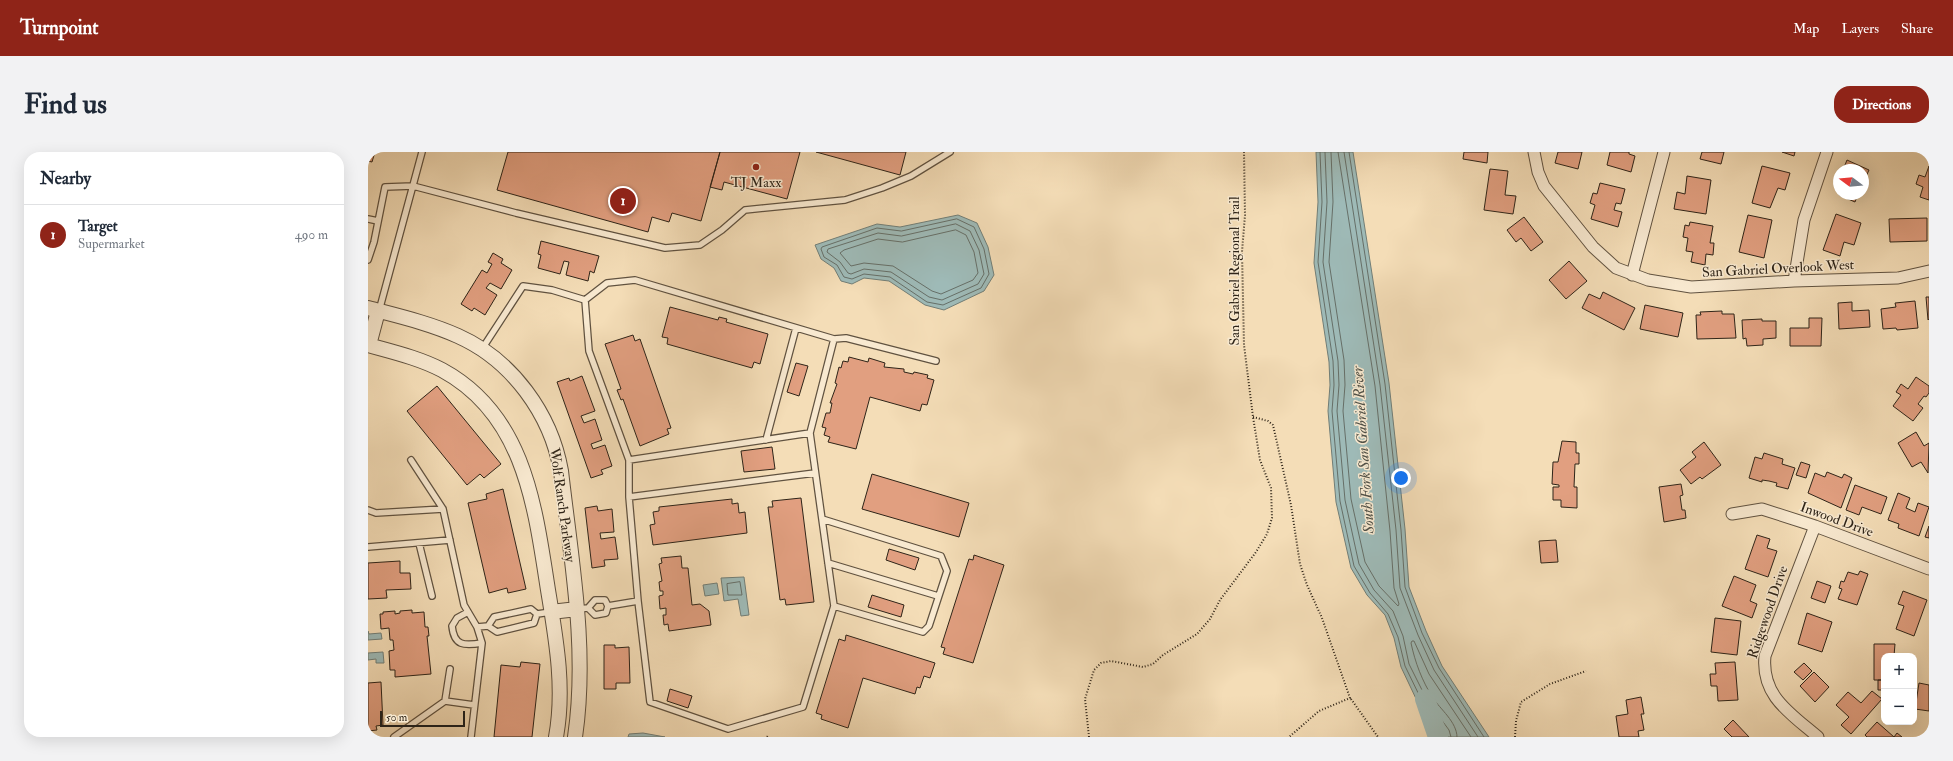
<!DOCTYPE html>
<html lang="en">
<head>
<meta charset="utf-8">
<style>
  :root { --surface:#fff; --page:#f2f2f3; --text:#1f2937; --muted:#747a83; --line:#e0e1e3; --accent:#8f2418 }
  body { margin:0; font-family:"IM FELL Double Pica",serif; background:var(--page); color:var(--text) }
  .controls { position:absolute; right:12px; bottom:12px; display:grid; overflow:hidden; border-radius:8px; box-shadow:0 4px 16px #0002 }
  .controls button { width:36px; height:36px; display:grid; place-items:center; padding:0; border:0; border-bottom:1px solid var(--line); background:var(--surface); color:var(--text); font:20px sans-serif }
  .compass { position:absolute; left:1465px; top:12px; width:36px; height:36px; border-radius:50%; background:var(--surface); box-shadow:0 4px 16px #0002; rotate:286deg }
  .scale { position:absolute; left:12px; bottom:10px; width:85px; box-sizing:border-box; padding-left:4px; border:2px solid #2e2418; border-top:0; font-size:11px; line-height:14px; white-space:nowrap; color:#2e2418; -webkit-text-stroke:3px #f8e9d0; paint-order:stroke }
  .you { position:absolute; left:1033px; top:326px; width:14px; height:14px; margin:-10px; border:3px solid #fff; border-radius:50%; background:#1a73e8; box-shadow:0 0 0 6px #1a73e833 }
  .badge { display:grid; place-items:center; width:26px; height:26px; border-radius:50%; background:var(--accent); color:#fff; font-size:13px; font-weight:700 }
  .pin { position:absolute; translate:-50% -50%; border:2px solid #fff; box-shadow:0 1px 4px #0006 }
  .list { margin:0; padding:0; list-style:none }
  h2 { display:flex; justify-content:space-between; align-items:center; height:52px; margin:0; padding:0 16px; font-size:17px }
  h2 small { font-size:13px; font-weight:400; color:var(--muted) }
  .list li { display:grid; grid-template-columns:26px 1fr auto; gap:12px; align-items:center; box-sizing:border-box; height:60px; padding:0 16px; border-top:1px solid var(--line) }
  .list b { display:block; font-size:15px; white-space:nowrap }
  .list p { margin:0; font-size:13px; white-space:nowrap; color:var(--muted) }
  .list em { font-size:13px; font-style:normal; color:var(--muted) }
  .map { position:relative; flex:none; width:1561px; height:585px; overflow:hidden; border-radius:16px }
  header { display:flex; align-items:center; gap:24px; box-sizing:border-box; height:56px; padding:0 20px; background:var(--accent); color:#fff }
  header strong { font-size:19px }
  nav { display:flex; gap:22px; margin-inline-start:auto; font-size:14px }
  .intro { display:flex; align-items:center; justify-content:space-between; box-sizing:border-box; height:96px; padding:0 24px }
  h1 { margin:0; font-size:28px }
  .button { padding:10px 18px; border-radius:16px; background:var(--accent); color:#fff; font-size:14px; font-weight:700 }
  main { display:flex; gap:24px; padding:0 24px }
  aside { flex:1; background:var(--surface); border-radius:16px; box-shadow:0 4px 16px #0002 }
  .map>svg:first-child { display:block }
  .water { fill:#9ebab7; stroke:#717e77 }
  .lines { fill:none; stroke-linecap:round; stroke-linejoin:round }
  .shore { stroke:#666f68; stroke-width:1 }
  .river { stroke:#9ebab7; stroke-width:20 }
  .building { fill:#e19f80; stroke:#2e2418 }
  .service-casing { stroke:#605240; stroke-width:8 }
  .minor-casing { stroke:#605240; stroke-width:13 }
  .tertiary-casing { stroke:#605240; stroke-width:16 }
  .path { stroke:#2e2418; stroke-width:2; stroke-dasharray:1 2; stroke-linecap:butt }
  .service { stroke:#f8e9d0; stroke-width:5.5 }
  .minor { stroke:#f8e9d0; stroke-width:11 }
  .tertiary { stroke:#f8e9d0; stroke-width:14 }
  .poi-dot { fill:#8f2418; stroke:#f8e9d0; stroke-width:1.5 }
  .labels { text-anchor:middle; stroke-width:3; stroke-linejoin:round; paint-order:stroke }
  .poi-label { font-size:14px; fill:#2e2418; stroke:#f8e9d0 }
  .street-label { font-size:14px; fill:#2e2418; stroke:#f8e9d0 }
  .water-label { font-size:15px; font-style:italic; fill:#505148; stroke:#f8e9d0 }
</style>
</head>
<body>
<header>
<strong>Turnpoint</strong>
<nav><a>Map</a><a>Layers</a><a>Share</a></nav>
</header>
<div class="intro"><h1>Find us</h1><a class="button">Directions</a></div>
<main>
<aside>
<h2>Nearby<small></small></h2>
<ul class="list">
<li><span class="badge">1</span><div><b>Target</b><p>Supermarket</p></div><em>490 m</em></li>
</ul>
</aside>
<div class="map">
<svg width="1561" height="585" viewBox="0 0 1561 585">
  <rect width="100%" height="100%" fill="#f4ddb7"/>
  <filter id="stains"><feTurbulence type="fractalNoise" baseFrequency=".005" numOctaves="4"/><feColorMatrix values="0 0 0 0 .2 0 0 0 0 .09 0 0 0 0 .02 0 0 0 .5 -.17"/></filter>
  <radialGradient id="worn" r=".72"><stop offset=".6" stop-color="#630" stop-opacity="0"/><stop offset="1" stop-color="#630" stop-opacity=".3"/></radialGradient>
  <path class="water" d="M948,0H985L1021,231L1037,377L1041,435L1058,479L1074,514L1121,585H1075L1051,553L1033,515L1026,486L1017,463L999,443L983,416L968,350L960,259L962,233L961,210L946,111L950,50Z
    M590,63L609,71L620,95L626,123L616,139L576,158L557,153L521,129L496,126L484,132L473,129L466,116L453,107L447,93L509,72L532,75Z
    M376,425L381,463L373,464L370,447L356,449L353,426Z
    M349,431L351,442L337,444L335,433Z
    M0,479L1,482L13,481L14,487L0,488Z
    M15,500L16,511H8V507L0,508V501Z
    M275,581L297,585H260L261,582Z"/>
  <g class="lines">
    <path class="shore" d="M952,0L954,50L950,110L965,209L966,233L964,259L972,349L986,414L1002,441L1020,462L1030,485L1037,514L1055,551L1077,581L1078,585
      M957,0L959,50L955,110L970,209L971,233L969,259L977,348L991,412L1006,438L1025,459L1035,484L1041,512L1059,548L1081,578L1083,585
      M963,0L965,50L961,110L976,208L977,233L975,259L983,347L997,410L1011,434L1030,454L1031,452L1026,436L1022,379L1007,234L970,0
      M976,0L1012,233L1028,378L1032,436L1050,483L1066,518L1110,585
      M981,0L1017,232L1033,378L1037,435L1054,481L1071,516L1116,585
      M589,67L606,75L616,97L621,122L613,136L575,153L559,150L522,125L496,122L484,127L476,125L469,113L456,105L453,97L454,95L509,76L533,79Z
      M588,72L602,79L611,98L616,122L610,132L574,148L561,145L523,120L496,117L483,122L480,121L472,110L459,100L460,97L510,81L533,84Z
      M588,78L598,83L606,100L610,121L605,128L573,142L564,139L525,114L496,111L483,114L472,101L476,98L510,87L534,90Z
      M372,430L374,443H360L359,432Z
      M1089,585C1089,570 1072,557 1065,546C1054,529 1047,510 1043,491L1044,489H1046L1061,522L1103,585"/>
    <path class="river" d="M1057,547L1070,585"/>
  </g>
  <path class="building" d="M0,0H7L4,10L0,9Z
    M140,0H352L333,69L304,61L301,70L284,65L280,80L129,38Z
    M352,0H432L419,47L356,30L354,38L342,35Z
    M448,0H538L532,23Z
    M1096,0H1120L1119,11L1095,7Z
    M1190,0H1214L1210,17L1187,11Z
    M1242,0H1261V2L1267,4L1263,20L1239,13Z
    M1334,0H1356L1353,12L1332,7Z
    M1414,0H1427L1426,4Z
    M1479,8L1501,18L1495,31V18H1475Z
    M1394,14L1422,21L1417,38L1410,36L1402,56L1384,51Z
    M1561,14V48L1552,45L1555,35L1548,32L1551,23L1557,25Z
    M1122,17L1140,19L1137,43L1148,44L1145,62L1116,58Z
    M1319,24L1343,28L1338,62L1306,57L1309,40L1317,42Z
    M1232,31L1257,37L1253,52L1248,51L1246,58L1254,60L1250,75L1223,67L1227,53L1222,51L1225,41L1229,42Z
    M1471,42H1490L1487,50L1471,43Z
    M1468,62L1493,71L1486,93L1476,90L1472,104L1455,98Z
    M1380,63L1404,68L1396,106L1371,100Z
    M1156,65L1175,90L1163,99L1153,86L1148,90L1139,78Z
    M1559,66V89L1522,90L1521,67Z
    M1322,70L1345,74L1342,91H1346L1345,103L1338,102L1337,113L1323,110L1325,100L1318,99L1320,86L1315,85L1317,73L1321,74Z
    M173,89L231,104L226,121L222,119L220,129L198,123L201,110L196,109L192,122L170,116L173,103L170,102Z
    M125,101L135,107L133,111L144,118L133,137L122,131L118,136L129,143L117,163L106,156L104,159L93,152L114,118L119,121L124,112L120,110Z
    M1201,109L1219,129L1198,147L1181,128Z
    M1235,140L1267,156L1256,178L1214,156L1221,142L1232,147Z
    M1558,145H1561V167L1560,168Z
    M1547,149L1550,176L1529,178L1528,176L1515,177L1513,157L1528,155L1527,151Z
    M1484,150V159L1501,158L1502,175L1471,177L1470,151Z
    M1277,153L1315,161L1310,185L1272,177Z
    M302,155L350,168L351,165L359,167L358,170L400,182L392,212L386,210L384,216L299,192L300,186L294,185Z
    M1354,159V162H1366L1368,186L1329,187L1328,163H1333L1332,160Z
    M1441,166H1454L1453,194H1422V176H1441Z
    M1394,167V169H1408V186L1395,187V193L1379,194L1378,186L1375,187L1374,168Z
    M265,183L267,189L272,187L303,276L299,277L301,282L272,294L255,247L253,248L249,238L253,237L237,192Z
    M481,205L500,210L501,206L517,211L516,215L536,217V220L545,222L546,220L560,223L559,226L566,228L559,253L554,252L552,259L502,245L488,297L460,290L462,285L456,283L458,276L454,275L458,261H462L464,251H462L469,232L467,231L471,215L473,216L475,209L480,210Z
    M428,211L440,214L431,244L419,240Z
    M214,224L227,259L213,264L216,271L227,267L234,288L223,292L225,297L237,293L244,314L233,318L235,322L223,326L189,230L201,226L202,229Z
    M1548,225L1561,234V241L1558,245L1556,244L1550,252L1555,256L1545,269L1525,254L1533,243L1528,240L1533,232L1540,237Z
    M69,234L133,312L116,326L112,322L99,333L39,259Z
    M1548,280L1556,294L1561,291L1560,321L1553,310L1544,315L1530,291Z
    M1194,289L1208,290V301H1211V312H1207L1206,335H1209V356L1193,355V348H1185V335H1191V333L1184,332L1185,310H1190Z
    M1336,290L1353,313L1334,327L1332,325L1323,332L1312,318L1328,305L1324,300Z
    M404,295L407,317L376,320L373,299Z
    M1396,301L1415,307L1414,312L1427,316L1420,337L1408,334L1409,331L1401,329L1394,328V330L1381,326L1387,305L1394,307Z
    M1433,310L1442,313L1438,326L1428,323Z
    M1459,320L1474,326L1476,322L1484,326L1473,356L1440,341L1447,321L1457,325Z
    M504,322L601,351L591,385L494,357Z
    M1313,332L1315,343L1312,344L1314,358H1317L1318,366L1296,370L1291,335Z
    M1487,333L1519,345L1513,362L1494,355L1491,363L1478,358Z
    M135,337L158,437L140,441L139,436L121,441L100,351L119,347L118,342Z
    M1530,341L1542,346L1538,356L1547,360L1550,351L1561,355L1551,384L1530,376L1531,372L1520,368Z
    M433,346L446,450L418,453L417,447L412,448L400,355H405L404,349Z
    M364,347V352L370,351L371,361L377,360L379,381L285,393L282,373L287,372L285,360L291,359V355Z
    M229,354L230,359L244,357L246,380L232,381L233,387L247,385L250,407L236,408L237,414L224,416L217,356Z
    M1561,374V386L1557,385Z
    M1389,383L1402,387L1399,396L1409,399L1400,425L1377,417Z
    M1188,388L1190,410L1173,411L1171,389Z
    M521,397L551,406L547,418L518,408Z
    M606,403L636,413L605,511L575,502L577,496L573,495L601,407L605,408Z
    M313,404L314,416H320L324,453L332,452L341,459L343,473L301,479L300,472L296,473L295,463H298V456L292,457L291,444L295,443V439H292L291,430L294,429L291,412L294,411L293,406Z
    M32,409V421H42L43,437L18,438L19,446L0,447V411Z
    M1492,419L1500,422L1489,453L1470,447L1474,437L1471,436L1473,429L1476,430L1480,420L1490,423Z
    M1366,424L1388,433L1382,449L1389,452L1384,466L1354,454Z
    M1449,429L1463,434L1457,451L1443,446Z
    M1535,439L1559,448L1546,484L1528,477L1536,454L1530,452Z
    M504,443L536,453L533,465L500,455Z
    M44,458V461L56,460L57,475H60L61,484H59L63,522L27,525V518H22L21,499L26,498L25,488H22L21,476L13,477L12,462H15V460L27,459V462L32,461V459Z
    M1439,461L1464,470L1454,500L1430,492Z
    M1347,466L1373,469L1369,503L1343,500Z
    M478,483L567,511L562,526L556,524L552,536L549,535L547,542L495,526L480,576L453,567L454,563L448,561L471,487L477,489Z
    M1506,492H1527L1526,504H1516V528H1506Z
    M236,493H247V496L261,495L262,531H248V537H236Z
    M153,510L172,512L164,585H126L133,513L152,515Z
    M1367,510L1370,548L1350,549L1349,534H1343L1342,522H1348L1347,511Z
    M1436,511L1444,519L1435,528L1426,520Z
    M1446,520L1461,535L1447,550L1432,534Z
    M1510,528H1516V538H1510Z
    M13,530L15,573L8,574L9,578L0,579V531Z
    M1551,531L1561,533V559L1547,557Z
    M302,537L324,544L320,556L299,549Z
    M1504,539L1514,547L1483,582L1473,573L1481,565L1468,553L1480,540L1493,551Z
    M1273,545L1276,562H1273L1276,578L1270,579L1271,585H1251L1248,564L1260,562L1258,548Z
    M1365,568L1381,585H1364L1356,577Z
    M1509,570L1526,585L1529,581L1534,585H1499L1497,583Z"/>
  <g class="lines">
    <defs>
      <path id="service" d="M0,67L10,69
        M0,108L6,90L17,35L45,34L148,61L297,96L332,93L354,78L377,58L477,48L514,36L543,24L582,0
        M217,148L239,131L267,128L466,187L442,281L466,454L435,555L360,577L282,550L270,449
        M11,159L54,0
        M466,187L478,186L568,209
        M114,197L155,134L184,138L217,148L221,199L261,308V345L270,449L240,454
        M398,288L428,176
        M43,308L75,357L96,453L109,475L120,474L129,480L166,471L169,462
        M261,308L442,281
        M261,345L447,321
        M0,358L8,361L75,357
        M454,367L573,404L579,419L561,474L555,480L466,454
        M51,391L64,444
        M0,395L82,388
        M460,411L570,444
        M220,456L227,463L238,461L240,454
        M210,457L220,456L227,448H237L240,454
        M100,460L89,466L84,474C86,494 96,494 114,491
        M120,474L126,465L163,457L169,462L183,460
        M77,549L82,517
        M26,585L77,549L106,553
        M103,585L114,491L109,475"/>
      <path id="minor" d="M1166,0L1170,20L1176,34L1225,95L1248,116L1280,128L1323,135L1426,129L1530,126L1561,119
        M1264,123L1296,0
        M1426,129L1436,68L1459,0
        M1364,362L1394,357L1447,374L1561,417
        M1447,374L1397,504C1393,544 1422,561 1450,585"/>
      <path id="tertiary" d="M0,156C30,164 61,171 90,184C144,208 183,262 193,319C203,407 220,497 207,585
        M0,193C25,200 51,206 74,218C157,263 167,355 180,438C188,487 197,536 188,585
        M1,193L10,159
        M183,460L209,457"/>
    </defs>
    <use href="#service" class="service-casing"/>
    <use href="#minor" class="minor-casing"/>
    <use href="#tertiary" class="tertiary-casing"/>
    <path class="path" d="M885,265L900,269L905,273L923,353L932,412L939,433L954,466L982,546L951,559L921,585
      M983,547L1010,585
      M399,585L401,583
      M721,585L717,547L726,518L733,511L743,509L775,515L785,512L795,503L829,482L842,467L852,448L888,400L899,382L904,366L903,336L892,308L885,265L876,193L874,100L877,63L876,0
      M1147,585L1148,569L1153,550L1182,532L1218,519"/>
    <use href="#service" class="service"/>
    <use href="#minor" class="minor"/>
    <use href="#tertiary" class="tertiary"/>
  </g>
  <circle class="poi-dot" cx="388" cy="15" r="4"/>
  <g class="labels">
    <g class="poi-label">
      <text x="388" y="35">TJ Maxx</text>
    </g>
    <g class="street-label">
      <text transform="translate(1410 116) rotate(-3)" y="5">San Gabriel Overlook West</text>
      <text transform="translate(866 119) rotate(-90)" y="5">San Gabriel Regional Trail</text>
      <text transform="translate(195 353) rotate(82)" y="5">Wolf Ranch Parkway</text>
      <text transform="translate(1469 367) rotate(20)" y="5">Inwood Drive</text>
      <text transform="translate(1399 460) rotate(-71)" y="5">Ridgewood Drive</text>
    </g>
    <g class="water-label">
      <text transform="translate(995 298) rotate(-94)" y="5">South Fork San Gabriel River</text>
    </g>
  </g>
  <rect width="100%" height="100%" filter="url(#stains)"/>
  <rect width="100%" height="100%" fill="url(#worn)"/>
</svg>
<div class="controls">
<button>+</button>
<button>−</button>
</div>
<svg class="compass" viewBox="-18 -18 36 36"><path d="M0-13l5 13h-10z" fill="#e53935"/><path d="M0 13l5-13h-10z" fill="#747a83"/></svg>
<div class="scale">50 m</div>
<div class="you"></div>
<div class="pin badge" style="left:255px;top:49px">1</div>
</div>
</main>
</body>
</html>
